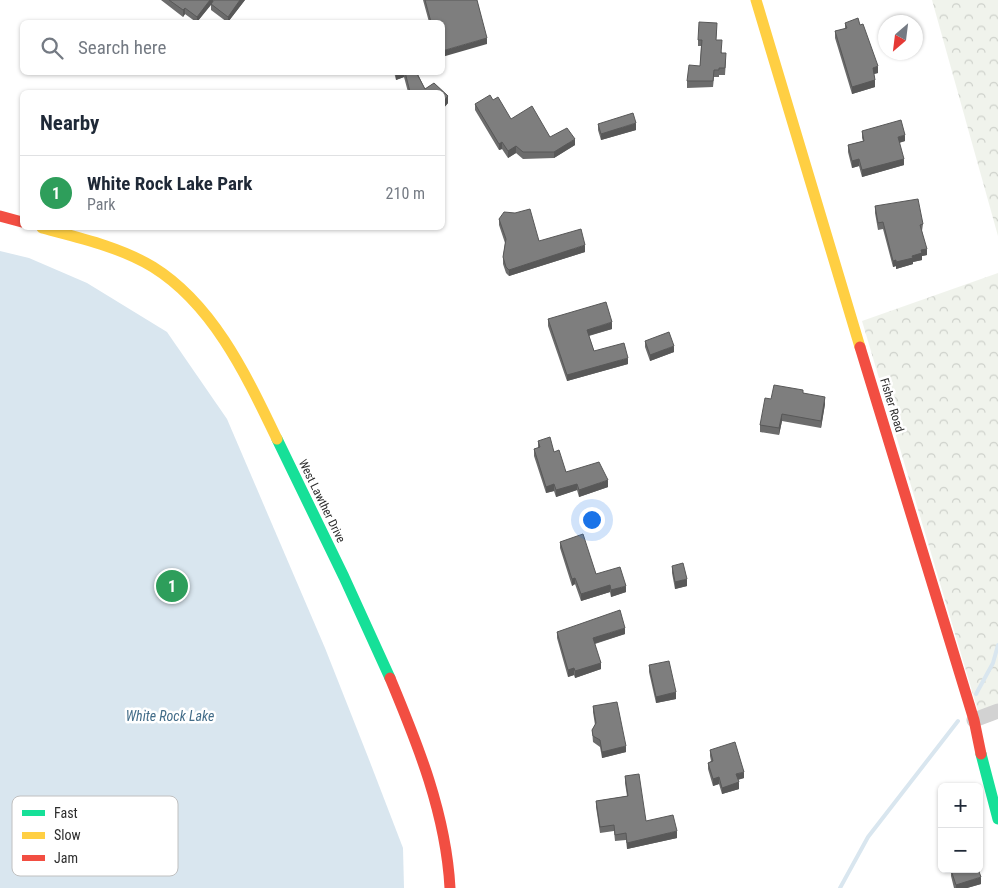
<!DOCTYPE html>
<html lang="en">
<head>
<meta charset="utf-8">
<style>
  :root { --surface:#fff; --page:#f2f2f3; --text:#1f2937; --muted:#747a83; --line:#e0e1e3; --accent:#0f766e }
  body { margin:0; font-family:"Roboto Condensed",sans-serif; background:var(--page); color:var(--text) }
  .controls { position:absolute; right:15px; bottom:15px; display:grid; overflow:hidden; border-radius:8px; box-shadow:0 1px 4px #0004 }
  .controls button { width:45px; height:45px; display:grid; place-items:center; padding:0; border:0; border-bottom:1px solid var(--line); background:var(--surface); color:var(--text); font:25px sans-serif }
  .compass { position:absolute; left:878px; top:15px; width:45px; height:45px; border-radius:50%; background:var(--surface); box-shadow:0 1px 4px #0004; rotate:208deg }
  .you { position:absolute; left:591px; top:519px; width:18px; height:18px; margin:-12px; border:4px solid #fff; border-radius:50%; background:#1a73e8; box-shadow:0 0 0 8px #1a73e833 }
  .badge { display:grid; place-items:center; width:32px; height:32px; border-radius:50%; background:var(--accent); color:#fff; font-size:16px; font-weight:700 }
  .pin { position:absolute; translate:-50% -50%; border:2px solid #fff; box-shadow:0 1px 5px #0006 }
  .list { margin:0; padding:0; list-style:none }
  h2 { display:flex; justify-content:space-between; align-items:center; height:65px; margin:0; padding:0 20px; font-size:21px }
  h2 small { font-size:16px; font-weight:400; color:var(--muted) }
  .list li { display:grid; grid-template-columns:32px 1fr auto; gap:15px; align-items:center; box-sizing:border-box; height:75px; padding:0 20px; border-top:1px solid var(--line) }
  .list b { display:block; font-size:19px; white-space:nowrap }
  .list p { margin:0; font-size:16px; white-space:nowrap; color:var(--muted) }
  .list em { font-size:16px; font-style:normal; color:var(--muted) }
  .icon { flex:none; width:28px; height:28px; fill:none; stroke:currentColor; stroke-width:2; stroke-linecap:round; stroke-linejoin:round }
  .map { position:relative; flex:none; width:998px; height:888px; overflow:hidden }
  .search { position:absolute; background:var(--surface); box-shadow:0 1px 4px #0004; left:20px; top:20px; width:425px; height:55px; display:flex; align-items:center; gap:12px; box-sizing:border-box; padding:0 18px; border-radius:8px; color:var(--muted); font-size:19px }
  .panel { position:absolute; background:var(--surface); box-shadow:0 1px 4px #0004; left:20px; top:90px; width:425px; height:140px; border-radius:8px }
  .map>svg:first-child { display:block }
  .park { fill:url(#park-crowns) }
  .water { fill:#d9e6ef }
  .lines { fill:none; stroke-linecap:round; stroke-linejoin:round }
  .stream { stroke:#d9e6ef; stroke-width:4 }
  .street { stroke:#d2d2d2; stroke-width:15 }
  .fast { stroke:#16e098; stroke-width:11 }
  .slow { stroke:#ffcf43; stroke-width:11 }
  .jam { stroke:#f24e42; stroke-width:11 }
  .wall { fill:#6c6c6c }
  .shaded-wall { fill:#585858 }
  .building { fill:#7e7e7e; stroke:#585858 }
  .labels { text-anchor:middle; stroke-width:5; stroke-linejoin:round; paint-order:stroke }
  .street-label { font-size:12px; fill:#2d2d2d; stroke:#fff }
  .water-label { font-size:14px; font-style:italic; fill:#426c88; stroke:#fff }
  .key { fill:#fff; stroke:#c0c0c0; stroke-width:1 }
  .key-label { font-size:14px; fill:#2d2d2d }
</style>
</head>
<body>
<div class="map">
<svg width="998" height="888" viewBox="0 0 998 888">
  <defs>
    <pattern id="park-crowns" width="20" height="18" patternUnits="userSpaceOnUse" patternTransform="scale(1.25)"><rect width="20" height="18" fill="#f0f3ec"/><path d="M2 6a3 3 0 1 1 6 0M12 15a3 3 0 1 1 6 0" fill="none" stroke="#ced1cb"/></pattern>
  </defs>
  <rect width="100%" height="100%" fill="#fff"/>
  <path class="park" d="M932,0H998V236Z
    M998,273V705L978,711L862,321Z"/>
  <path class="water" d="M0,251L29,258L87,283L167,332L227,419L325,648L368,757L403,848L404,888H0Z"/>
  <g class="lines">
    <path class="stream" d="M976,694L993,663L998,645
      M840,888L868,837L958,721"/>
    <path class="street" d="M974,720L998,711"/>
    <path class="fast" d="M277,439L344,577L390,678
      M981,754L998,819"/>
    <path class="slow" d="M756,0L860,347
      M42,228C80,238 120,247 153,267C214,305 247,377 277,439"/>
    <path class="jam" d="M0,216L22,222
      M860,347L974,720L981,754
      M390,678C418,745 446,814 450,888"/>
  </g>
  <path class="wall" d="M161,0H213V1L245,0L228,22H227L211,10V5L197,22H196L185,14L183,17Z
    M423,0H477L487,44L442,22H429Z
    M845,23L878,73L874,74L875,87L852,94L835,38V31L845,29Z
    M717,30L716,40L722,53L726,60L725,75H719V77H714L713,87L687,88V81L700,66L701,46H698V40Z
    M394,72H417L425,89L434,83L448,96V103L442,110V92H408L404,77L396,80Z
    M475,104L550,137L575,145L554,158L523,159L516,153L508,158L502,149L499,150L475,110Z
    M598,124L636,130L601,140L598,130Z
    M862,131L905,141L899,143L904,165L862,177L859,166L852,168L848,152V145L863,141L862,138Z
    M875,206L923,224L922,231L927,255L922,256V260L913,262V264L896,269V266L893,267L883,229L878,230L875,213Z
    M499,219L539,241L585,252L509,276L506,273L503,264V257L505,243L499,225Z
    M548,319L612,329L589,336L594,351L628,364L567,381L548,326Z
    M645,341L674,352L650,361L645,347Z
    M803,393L825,404L821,428L782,421L779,435L760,432V425L771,399Z
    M538,441L554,452L566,472L608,487L579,497L577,490L556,497L554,491L546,493L534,456V449L538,448Z
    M560,542L596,574L626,592L611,597L610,592L581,601L575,584L572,586L560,548Z
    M672,566L687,586L675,589L672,573Z
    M557,632L625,634L595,644L601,669L575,678L574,675L568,677L557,638Z
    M649,665L676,699L656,703L649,672Z
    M593,706L626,752L602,758L600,747L593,742L592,730L595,725L593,712Z
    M710,750L744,778L738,780L739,789L722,794L719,784L713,786L708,769V763L711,761L710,756Z
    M625,776L646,821L677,838L627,849L626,840L615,841L614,831L600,833L596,807V801L627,796L625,783Z
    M951,870L981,884L967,888H954L951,876Z"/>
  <path class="shaded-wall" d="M210,0H213V2L197,22V17Z
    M240,0H245L228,22V17Z
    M185,8V14L183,17V10Z
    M487,38V44L442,57V51Z
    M878,66V73L873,74V68Z
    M399,72H404V77L396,80V73Z
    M875,80V87L852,94V87Z
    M448,96V103L442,110V103Z
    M636,123V130L601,140V134Z
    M905,135V141L898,143V137Z
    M575,139V145L554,158V152Z
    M502,142V149L499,150V144Z
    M516,146V153L508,158V151Z
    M859,159V166L852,168V161Z
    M904,159V165L862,177V170Z
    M585,245V252L509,276V270Z
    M927,249V255L922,256V260L913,262V264L896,269V262L912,256L921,250Z
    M896,260V266L893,267V261Z
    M612,322V329L587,336V330Z
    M674,346V352L650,361V355Z
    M628,358V364L567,381V375Z
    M825,397V404L821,428V421Z
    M782,414V421L779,435V428Z
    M608,480V487L579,497V490Z
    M554,484V491L546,493V487Z
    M577,484V490L556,497V490Z
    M575,578V584L572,586V579Z
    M687,579V586L675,589V582Z
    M610,585V592L581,601V594Z
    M626,586V592L611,597V590Z
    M625,628V634L593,644V638Z
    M601,663V669L575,678V671Z
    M574,668V675L568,677V670Z
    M676,692V699L656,703V697Z
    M626,746V752L602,758V752Z
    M744,772V778L736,780V774Z
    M719,777V784L713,786V779Z
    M739,782V789L722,794V788Z
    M677,831V838L627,849V843Z
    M981,877V884L967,888H956V885Z"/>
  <path class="building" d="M169,0H210L197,17L185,8L183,10Z
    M214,0H240L228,17L211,4Z
    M425,0H477L487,38L442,51V22H431Z
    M858,18L860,25L863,24L878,66L873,68L875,80L852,87L835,31L847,28L845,23Z
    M699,22L717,23L716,40H722L721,53H726L725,68H719V70H714L713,81H687L689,65L700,66L702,40H698Z
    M405,72H416L425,89L434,83L448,96L442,103V92H410Z
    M490,95L493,100L498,97L511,119L532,106L550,137L567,128L575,139L554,152H523L516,146L508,151L502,142L499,144L475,104Z
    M633,113L636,123L601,134L598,124Z
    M901,120L905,135L898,137L904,159L862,170L859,159L852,161L848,145L864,141L862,131Z
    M918,199L923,224L920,225L927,249L921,250L922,253L912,256L913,258L896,262V260L893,261L883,222L878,223L875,206Z
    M530,209L539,241L581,229L585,245L509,270L506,267L503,257L506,239L499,219L504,212L515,213Z
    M606,302L612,322L587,330L594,351L624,343L628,358L567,375L548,319Z
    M669,332L674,346L650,355L645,341Z
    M774,385L803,390V393L825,397L821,421L782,414L779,428L760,425L765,398L771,399Z
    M550,437L554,452L559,450L566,472L599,462L608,480L579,490L577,484L556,490L554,484L546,487L534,449L540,447L538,441Z
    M583,534L596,574L620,567L626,586L611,590L610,585L581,594L575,578L572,579L560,542Z
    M683,563L687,579L675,582L672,566Z
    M620,610L625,628L593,638L601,663L575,671L574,668L568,670L557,632Z
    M669,661L676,692L656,697L649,665Z
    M617,702L626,746L602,752L600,740L593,736L592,730L596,723L593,706Z
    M735,742L744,772L736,774L739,782L722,788L719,777L713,779L708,763L713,761L710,750Z
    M639,774L646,821L673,815L677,831L627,843L626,833L615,835L614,825L600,827L596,801L628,796L625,776Z
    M952,869H978L981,877L956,885L951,870Z"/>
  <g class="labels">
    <g class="street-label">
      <text transform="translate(892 405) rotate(73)" y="4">Fisher Road</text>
      <text transform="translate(322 501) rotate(64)" y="4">West Lawther Drive</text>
    </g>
    <g class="water-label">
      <text x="170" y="721">White Rock Lake</text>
    </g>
  </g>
  <rect x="12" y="796" width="166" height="80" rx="8" class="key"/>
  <rect x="22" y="810" width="23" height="6" fill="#16e098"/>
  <rect x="22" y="832" width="23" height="7" fill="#ffcf43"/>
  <rect x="22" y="855" width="23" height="6" fill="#f24e42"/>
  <g class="key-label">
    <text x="54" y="818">Fast</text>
    <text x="54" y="840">Slow</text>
    <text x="54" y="863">Jam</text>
  </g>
</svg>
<div class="controls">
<button>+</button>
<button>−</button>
</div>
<svg class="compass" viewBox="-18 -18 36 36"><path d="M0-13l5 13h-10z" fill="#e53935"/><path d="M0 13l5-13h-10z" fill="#747a83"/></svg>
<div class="you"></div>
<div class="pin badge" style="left:172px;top:586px;background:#2e9e5b">1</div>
<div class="search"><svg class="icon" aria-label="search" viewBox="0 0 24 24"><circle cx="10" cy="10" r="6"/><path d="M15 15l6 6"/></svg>Search here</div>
<section class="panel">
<h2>Nearby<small></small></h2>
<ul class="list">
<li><span class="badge" style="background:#2e9e5b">1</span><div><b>White Rock Lake Park</b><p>Park</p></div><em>210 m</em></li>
</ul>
</section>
</div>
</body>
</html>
